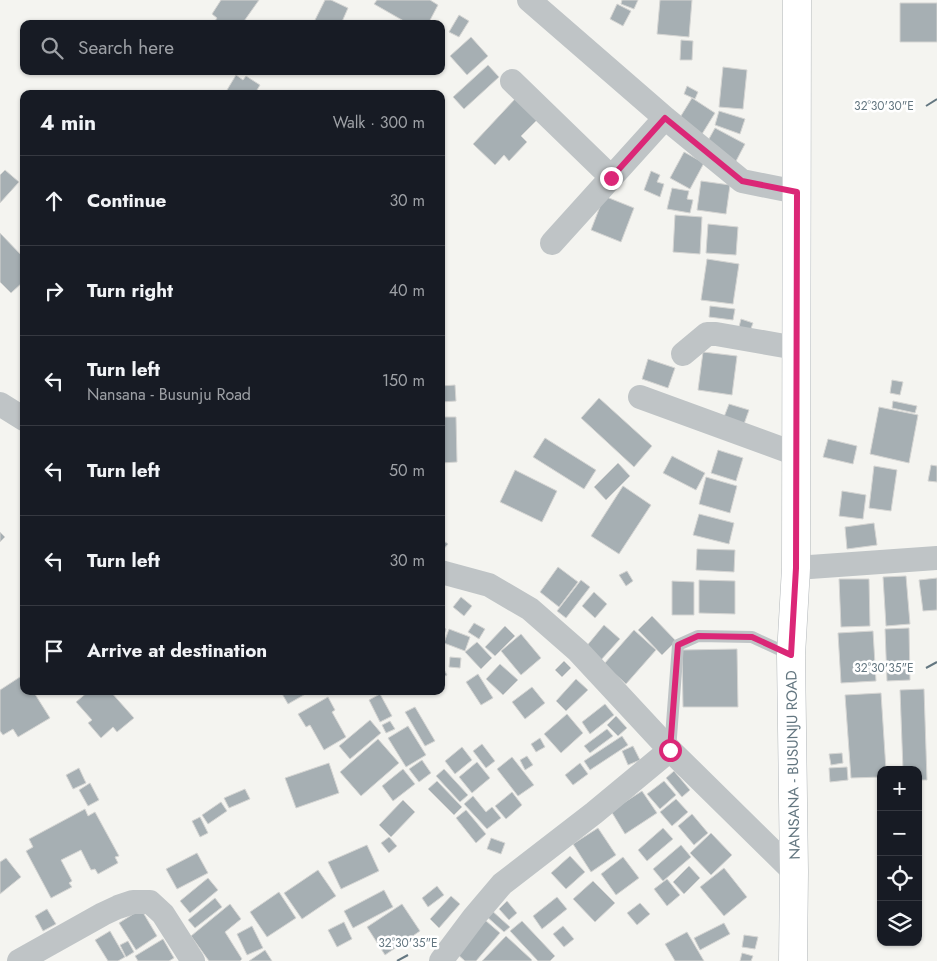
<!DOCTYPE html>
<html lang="en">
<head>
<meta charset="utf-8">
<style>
  :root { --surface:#171b24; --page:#20242c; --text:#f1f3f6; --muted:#9ea1a6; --line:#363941 }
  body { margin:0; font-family:Jost,sans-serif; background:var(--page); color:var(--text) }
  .controls { position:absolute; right:15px; bottom:15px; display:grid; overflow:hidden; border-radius:10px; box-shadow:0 1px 4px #0004 }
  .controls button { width:45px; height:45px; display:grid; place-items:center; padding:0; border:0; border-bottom:1px solid var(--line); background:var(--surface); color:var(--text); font:25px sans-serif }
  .stop { position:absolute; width:15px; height:15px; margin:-11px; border:4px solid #db2777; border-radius:50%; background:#fff }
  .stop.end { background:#db2777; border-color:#fff; box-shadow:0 1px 5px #0008 }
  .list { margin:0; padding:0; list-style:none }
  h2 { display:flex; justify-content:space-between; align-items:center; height:65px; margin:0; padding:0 20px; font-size:21px }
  h2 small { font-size:16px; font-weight:400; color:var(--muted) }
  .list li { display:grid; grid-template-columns:32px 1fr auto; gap:15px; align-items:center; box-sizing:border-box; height:90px; padding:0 20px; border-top:1px solid var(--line) }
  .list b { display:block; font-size:19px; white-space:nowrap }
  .list p { margin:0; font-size:16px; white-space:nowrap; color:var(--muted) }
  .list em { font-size:16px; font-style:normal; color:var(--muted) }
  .icon { flex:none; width:28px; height:28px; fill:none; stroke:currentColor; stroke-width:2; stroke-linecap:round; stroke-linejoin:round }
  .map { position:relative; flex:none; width:937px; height:961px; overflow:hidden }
  .search { position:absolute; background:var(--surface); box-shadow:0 1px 4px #0004; left:20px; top:20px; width:425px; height:55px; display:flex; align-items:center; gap:12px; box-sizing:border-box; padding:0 18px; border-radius:10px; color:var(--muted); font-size:19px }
  .panel { position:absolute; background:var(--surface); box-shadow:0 1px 4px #0004; left:20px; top:90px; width:425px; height:605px; border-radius:10px }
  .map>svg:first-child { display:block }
  .building { fill:#a6afb3; stroke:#d5d5d3 }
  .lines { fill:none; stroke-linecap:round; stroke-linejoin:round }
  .primary-casing { stroke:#b2b7ba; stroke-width:29 }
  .service { stroke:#bfc4c6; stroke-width:12 }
  .minor { stroke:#bfc4c6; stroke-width:24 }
  .primary { stroke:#fff; stroke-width:28 }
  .route { stroke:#db2777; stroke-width:6 }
  .ticks { fill:none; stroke:#647781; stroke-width:2 }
  .labels { text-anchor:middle; stroke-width:5; stroke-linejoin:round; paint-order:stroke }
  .street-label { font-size:15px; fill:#647781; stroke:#fff }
  .ticks-label { font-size:12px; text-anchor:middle; fill:#647781; stroke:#fff; stroke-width:5; stroke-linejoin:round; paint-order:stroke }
</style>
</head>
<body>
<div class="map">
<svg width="937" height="961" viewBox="0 0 937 961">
  <rect width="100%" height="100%" fill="#f4f4f0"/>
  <path class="building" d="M221,0H259L242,24H213L217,18L212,14Z
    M325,0H331L348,8L341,24H313Z
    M377,0H430L438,5L428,24H409L374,4Z
    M622,0H638L634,9L621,4Z
    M660,0H692L689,37L657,34Z
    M900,3H937V42H900Z
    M617,4L631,11L623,26L610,19Z
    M459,15L469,21L459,37L449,32Z
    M471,37L488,56L467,75L450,56Z
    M681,40L693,41L692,60H680Z
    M488,65L499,77L464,109L453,97Z
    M723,67L747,70L743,109L719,107Z
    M236,75L243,80L246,76L260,85L257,90L263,94H233L227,90Z
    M687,86L698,92L695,99L684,94Z
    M692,98L715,113L702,134L679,119Z
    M515,99L537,120L521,136L527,142L509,161L504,155L495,165L473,144Z
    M719,111L745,119L740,134L715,125Z
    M715,128L745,144L735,163L705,146Z
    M684,152L704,163L690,189L670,178Z
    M5,170L19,182L0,203V175Z
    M651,171L660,175L657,182L664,184L660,197L644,190Z
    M701,181L730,185L726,214L697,210Z
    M672,188L689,191L687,199L693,200L690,213L667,209Z
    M604,196L634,208L621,242L591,230Z
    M675,215L702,217L700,254L673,252Z
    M708,224L738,227L736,255L706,253Z
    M0,233L24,258V281L11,293L0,282Z
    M707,259L739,264L733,304L701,300Z
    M710,306L735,309L733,320L709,317Z
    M741,319L753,323L750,331L739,327Z
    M703,352L737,356L732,395L698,390Z
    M648,359L675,368L668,388L642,379Z
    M892,380L903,382L900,395L890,393Z
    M455,385L456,401L441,402V386Z
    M599,398L652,446L634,467L581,418Z
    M893,401L917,406L915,413L892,408Z
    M729,404L749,410L744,424L724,417Z
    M879,407L918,415L909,463L870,454Z
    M441,417H456L457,462L441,463Z
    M545,438L596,470L584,489L533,457Z
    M828,439L857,446L853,464L823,457Z
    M718,450L743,458L736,481L711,473Z
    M672,456L705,473L696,490L663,473Z
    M618,463L630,476L606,500L594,487Z
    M931,465L937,466V482L928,481Z
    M874,466L897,470L891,511L869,508Z
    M515,470L557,491L542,522L500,502Z
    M706,477L737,486L730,513L699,504Z
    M623,486L651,505L619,554L591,536Z
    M842,491L866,495L863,519L839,516Z
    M699,514L734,523L729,544L693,535Z
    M874,523L877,545L847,549L845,527Z
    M0,532L5,537L0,542Z
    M441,539L448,544L441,552Z
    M697,549L735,550L734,572L696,570Z
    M558,567L578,582L559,607L540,592Z
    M627,571L633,581L626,586L619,575Z
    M906,576L910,624L886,626L883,577Z
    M937,578V610L923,611L919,580Z
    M839,579H869L870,626L841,627Z
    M581,580L590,587L566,618L557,611Z
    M699,580L735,581V614L699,613Z
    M672,581L694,582V615H672Z
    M594,592L607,604L595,618L582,606Z
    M461,597L472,606L464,616L453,607Z
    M652,616L676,641L662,655L638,630Z
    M474,623L485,629L479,639L468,632Z
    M604,625L620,639L600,661L585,648Z
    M505,626L515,636L495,656L485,647Z
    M441,627L446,629L441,643Z
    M909,628L910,680L887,681L885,629Z
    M449,629L470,637L465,651L444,643Z
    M634,630L656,650L626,684L604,664Z
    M873,631L876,681L841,683L838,633Z
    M521,634L541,658L521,675L501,651Z
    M477,642L492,658L481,669L465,652Z
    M737,649L738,707H683L682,650Z
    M450,657L461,658L460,668L449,667Z
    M564,661L571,668L562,677L555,670Z
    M441,664L447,675L441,678Z
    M500,664L518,680L503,695L486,679Z
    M478,674L493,698L481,705L466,682Z
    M23,675L24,691H33L50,718L18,737L13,729L3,735L0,731V690Z
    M576,679L588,690L566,711L556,701Z
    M532,687L545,703L525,719L512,702Z
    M924,689L927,780H918V770H903L900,690Z
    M89,691H110L134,718L117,732L113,727L101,738L88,723L92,720L76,702Z
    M283,691H308L309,692L288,704L281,692Z
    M881,693L886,770H881V777L851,778L845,695Z
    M380,694L392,716L380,722L369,700Z
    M328,697L335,710L332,712L346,737L324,750L310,725L306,727L298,714Z
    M605,704L614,715L590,734L582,722Z
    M415,707L435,741L425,746L405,712Z
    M567,714L583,733L561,753L544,734Z
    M616,716L627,728L618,736L607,725Z
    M370,720L381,733L350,759L339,746Z
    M390,721L395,729L386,733L382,725Z
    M408,726L426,755L406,767L388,738Z
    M607,729L613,736L590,753L584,746Z
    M622,736L628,745L590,770L584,761Z
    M540,738L545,747L536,752L531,744Z
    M378,739L399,763L361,796L340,772Z
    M482,744L495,761L486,768L473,751Z
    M633,746L640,760L628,765L622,751Z
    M462,747L472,760L455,774L445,761Z
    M842,753L843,763L831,765L829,754Z
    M527,756L533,765L525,770L520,760Z
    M512,757L534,785L518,796L497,769Z
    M422,760L431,773L419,782L409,769Z
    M477,762L490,778L472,793L459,777Z
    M329,763L339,793L296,808L285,778Z
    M580,763L588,774L573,785L565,775Z
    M847,767L848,780L830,782L829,768Z
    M79,768L86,783L73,789L66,775Z
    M403,769L415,784L393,801L382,786Z
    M444,769L468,795L460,802L436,776Z
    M674,771L690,790L682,797L666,778Z
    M437,781L462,807L454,815L428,789Z
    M664,781L676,795L660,809L647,794Z
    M90,783L99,800L88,806L79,790Z
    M245,789L250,799L229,808L224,798Z
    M642,791L657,813L625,834L611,811Z
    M512,792L522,805L506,819L495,806Z
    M473,796L486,812L492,807L501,818L487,829L464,804Z
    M676,799L688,812L672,826L660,812Z
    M403,800L415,812L391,837L379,825Z
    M221,802L227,811L208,824L202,815Z
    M85,809L88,816L95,812L119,856L115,857L118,863L98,874L95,869L91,870L81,850L61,860L72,881L69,883L72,887L51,898L26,851L33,847L29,839Z
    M466,810L486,834L476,843L456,818Z
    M692,814L708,833L694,845L678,826Z
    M200,817L208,833L200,837L192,821Z
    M598,828L616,855L591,872L573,844Z
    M663,828L673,839L647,861L638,850Z
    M711,833L732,855L711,875L690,853Z
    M389,837L397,846L389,853L381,843Z
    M491,838L505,843L501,854L487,849Z
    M367,845L379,871L341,889L328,862Z
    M681,845L691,857L663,881L653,869Z
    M197,853L208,873L177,889L166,869Z
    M570,856L585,872L566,889L551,873Z
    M623,857L639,878L616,895L601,874Z
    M6,858L21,877L0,894V862Z
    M689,866L700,878L684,894L673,882Z
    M724,868L747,897L724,916L700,887Z
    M318,870L336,896L302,919L284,893Z
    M208,878L218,890L190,913L180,901Z
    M667,879L680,895L667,906L654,889Z
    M593,881L615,903L595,922L573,899Z
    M437,886L444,895L428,907L422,898Z
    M384,890L393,907L353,928L344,911Z
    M279,892L296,918L267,937L250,912Z
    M451,896L460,904L439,928L430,919Z
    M557,897L567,909L542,929L533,916Z
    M215,898L222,907L195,928L188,920Z
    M507,901L517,913L509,920L499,909Z
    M640,903L650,914L637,925L627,913Z
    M230,904L241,919L225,932L242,959L240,961H209L191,936Z
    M402,904L420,931L385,955L367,927Z
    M47,909L56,924L43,931L35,916Z
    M141,909L157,936L136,950L119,923Z
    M490,909L510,927L504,932L485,915Z
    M485,920L500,933L476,961H465L456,953Z
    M522,921L555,956L550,961H538L510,931Z
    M344,922L352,939L337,947L328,930Z
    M724,923L730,934L700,950L694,938Z
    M252,926L263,948L247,955L237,934Z
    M563,926L574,939L564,947L553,934Z
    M110,931L125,957L118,961H108L95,940Z
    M687,932L704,961H675L665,944Z
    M744,935L758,937L755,949L742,947Z
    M506,936L532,960L531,961H482Z
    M163,939L174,958L169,961H138L135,956Z
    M128,941L134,952L126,957L120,945Z
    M265,950L272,961H249Z
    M742,953L753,956L751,961H740Z"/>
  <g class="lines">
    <defs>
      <path id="primary" d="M793,961L794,872L791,655L796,568L797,0"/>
    </defs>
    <use href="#primary" class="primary-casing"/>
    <path class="service" d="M670,750L678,645L698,636L752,637L791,655"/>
    <path class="minor" d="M529,0L665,118L742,181L797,192
      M512,81L611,177
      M552,243L665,118
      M683,354L707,334H716L796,348
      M640,397L796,454
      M0,404L24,419
      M796,568L937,558
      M441,572L489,585L530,609L578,651L670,750L794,872
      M19,961L103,914L118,907L133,902H150L163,914L193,961
      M441,961L474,917L502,884L594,813L670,750"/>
    <use href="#primary" class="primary"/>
  </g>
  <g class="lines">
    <path class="route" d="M611,178L665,118L742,181L797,192L796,568L791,655L752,637L698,636L678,645L670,750"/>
  </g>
  <path class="ticks" d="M926,106L937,99M926,668L937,662M397,961L408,955"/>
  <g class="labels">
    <g class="street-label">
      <text transform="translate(793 765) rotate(-91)" y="5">NANSANA - BUSUNJU ROAD</text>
    </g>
  </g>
  <g class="ticks-label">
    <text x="884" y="110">32°30'30"E</text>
    <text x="884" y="672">32°30'35"E</text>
    <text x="408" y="947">32°30'35"E</text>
  </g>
</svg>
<div class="controls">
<button>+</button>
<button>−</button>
<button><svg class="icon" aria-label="locate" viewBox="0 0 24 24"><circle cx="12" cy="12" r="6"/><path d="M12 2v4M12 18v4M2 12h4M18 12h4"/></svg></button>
<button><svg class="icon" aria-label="layers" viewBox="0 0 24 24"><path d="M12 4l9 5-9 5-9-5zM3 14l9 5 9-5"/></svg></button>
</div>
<div class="stop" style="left:670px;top:750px"></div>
<div class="stop end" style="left:611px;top:178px"></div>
<div class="search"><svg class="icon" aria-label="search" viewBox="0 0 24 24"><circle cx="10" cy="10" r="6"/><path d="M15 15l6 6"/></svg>Search here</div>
<section class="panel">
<h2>4 min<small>Walk · 300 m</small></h2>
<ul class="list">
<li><svg class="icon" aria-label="ahead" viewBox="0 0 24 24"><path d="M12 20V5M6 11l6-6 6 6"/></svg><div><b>Continue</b></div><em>30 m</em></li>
<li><svg class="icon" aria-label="right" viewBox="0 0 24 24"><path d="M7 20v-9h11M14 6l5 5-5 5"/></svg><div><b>Turn right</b></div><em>40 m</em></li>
<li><svg class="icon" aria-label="left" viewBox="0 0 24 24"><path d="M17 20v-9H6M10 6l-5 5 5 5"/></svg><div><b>Turn left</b><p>Nansana - Busunju Road</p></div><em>150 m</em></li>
<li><svg class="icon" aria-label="left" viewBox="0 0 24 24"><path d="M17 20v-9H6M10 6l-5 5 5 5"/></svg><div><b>Turn left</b></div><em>50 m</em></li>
<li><svg class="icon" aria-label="left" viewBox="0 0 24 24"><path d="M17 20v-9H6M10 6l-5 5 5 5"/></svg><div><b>Turn left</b></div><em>30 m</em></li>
<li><svg class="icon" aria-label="arrive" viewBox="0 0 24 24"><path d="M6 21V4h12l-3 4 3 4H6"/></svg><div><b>Arrive at destination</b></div></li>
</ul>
</section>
</div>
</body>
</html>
